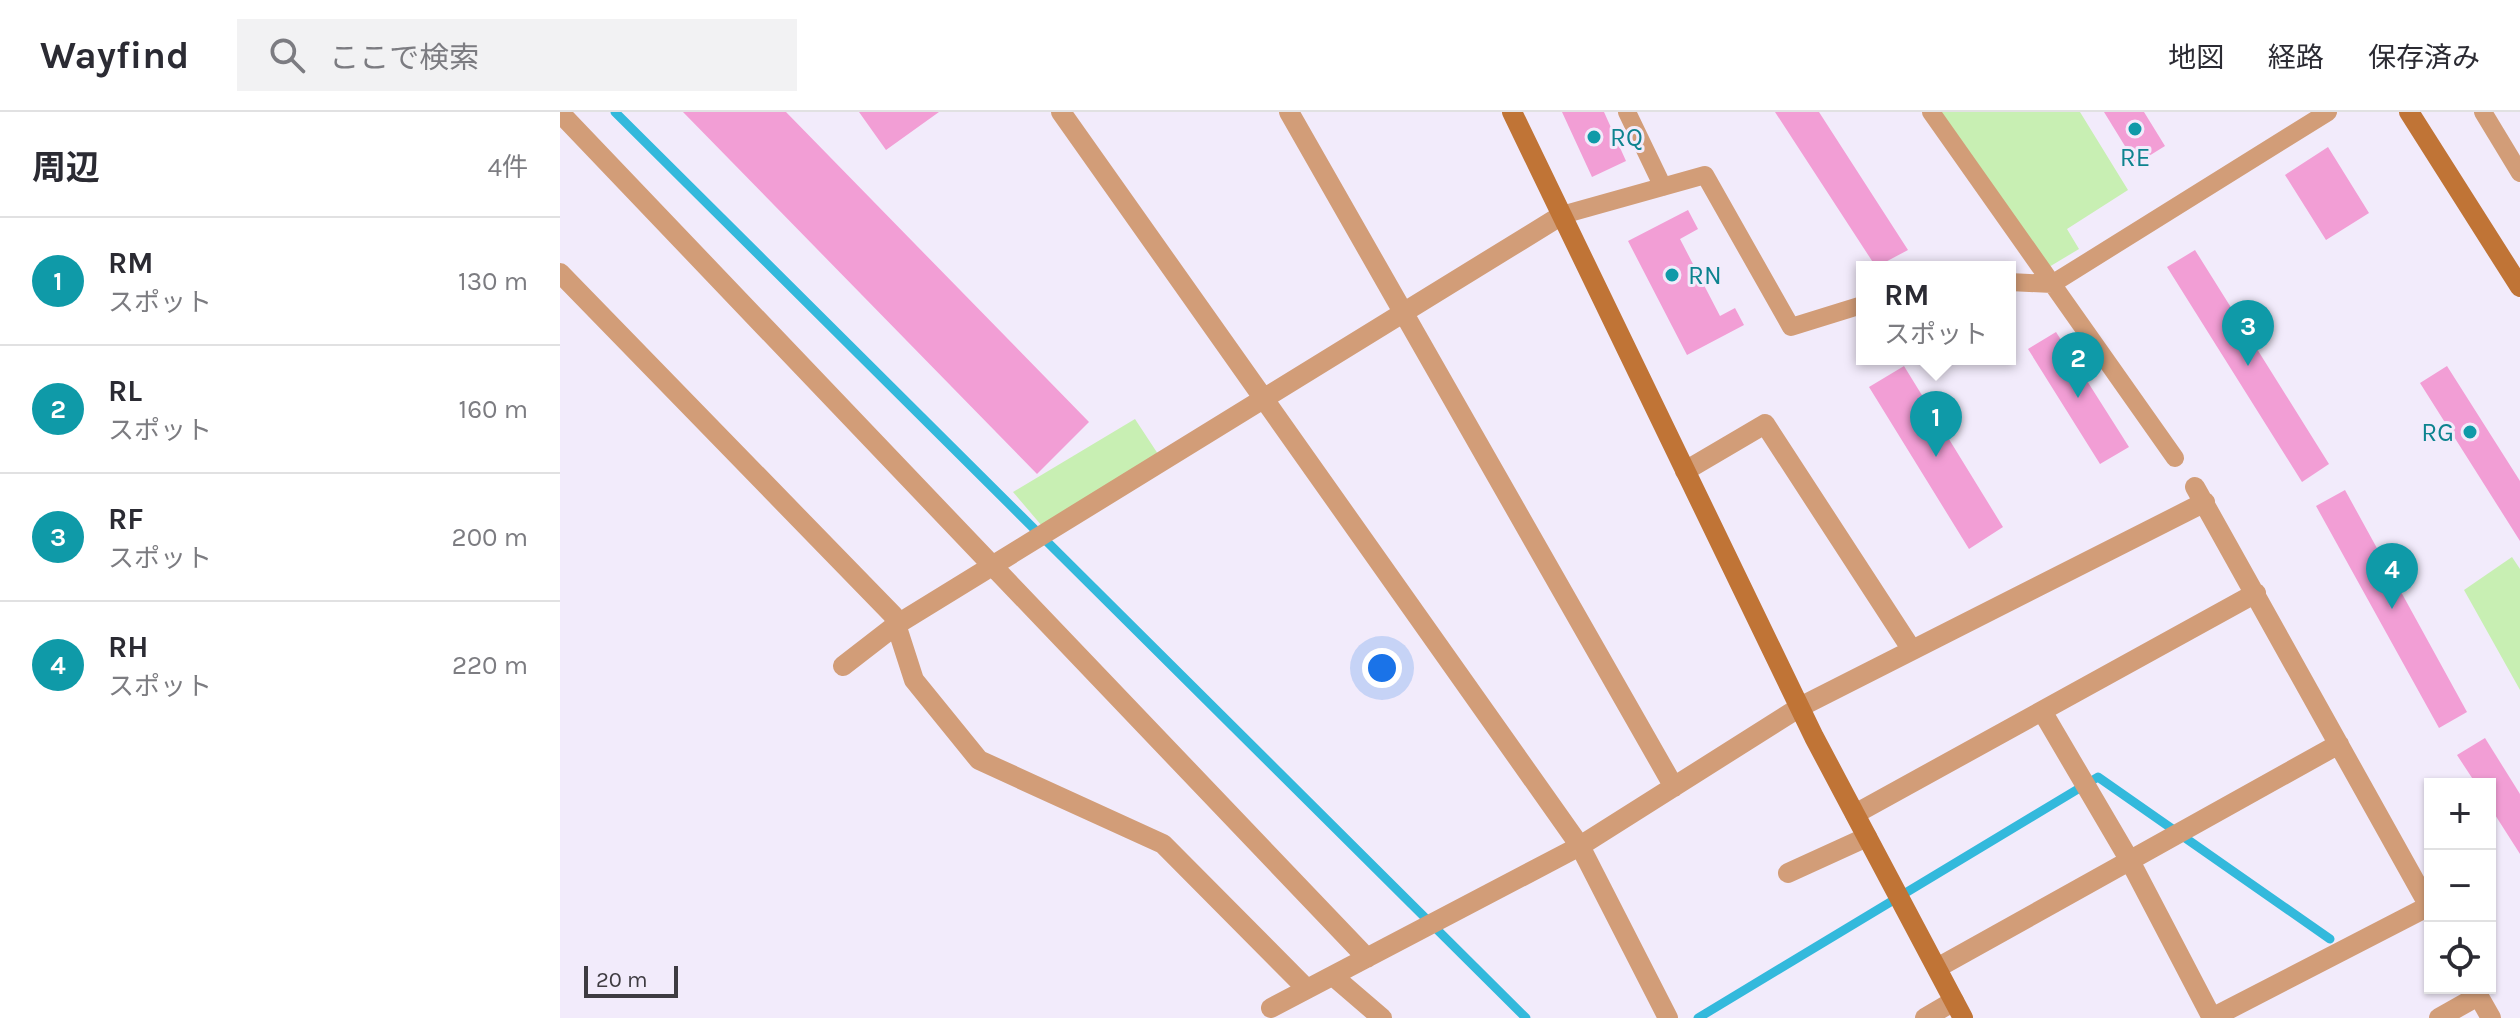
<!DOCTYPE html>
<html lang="ja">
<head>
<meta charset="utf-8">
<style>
  :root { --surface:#fff; --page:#f2f2f3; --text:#2b2b33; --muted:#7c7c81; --line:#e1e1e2; --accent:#9840ad }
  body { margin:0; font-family:Karla,"Noto Sans JP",sans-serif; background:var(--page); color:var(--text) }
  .controls { position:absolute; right:24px; bottom:24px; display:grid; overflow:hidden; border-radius:0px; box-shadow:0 2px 6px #0004 }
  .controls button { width:72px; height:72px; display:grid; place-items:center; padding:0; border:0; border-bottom:2px solid var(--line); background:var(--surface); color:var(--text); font:40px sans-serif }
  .scale { position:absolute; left:24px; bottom:20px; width:94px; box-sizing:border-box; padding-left:8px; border:4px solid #3e3b41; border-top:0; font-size:22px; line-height:28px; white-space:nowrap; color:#3e3b41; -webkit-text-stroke:6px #f2ebfb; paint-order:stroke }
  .you { position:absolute; left:822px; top:556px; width:28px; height:28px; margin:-20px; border:6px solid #fff; border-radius:50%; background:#1a73e8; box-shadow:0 0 0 12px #1a73e833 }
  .badge { display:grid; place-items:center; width:52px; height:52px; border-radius:50%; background:var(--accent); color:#fff; font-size:26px; font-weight:700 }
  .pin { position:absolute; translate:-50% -66px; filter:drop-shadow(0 2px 4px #0008) }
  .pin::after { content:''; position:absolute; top:42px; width:28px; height:24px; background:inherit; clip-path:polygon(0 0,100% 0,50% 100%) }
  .popup { position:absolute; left:1296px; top:149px; width:160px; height:104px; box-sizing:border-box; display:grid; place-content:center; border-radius:0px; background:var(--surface); filter:drop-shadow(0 2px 6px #0005); font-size:26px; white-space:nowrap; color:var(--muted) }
  .popup b { font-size:30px; color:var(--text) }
  .popup::after { content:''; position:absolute; left:50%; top:100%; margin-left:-16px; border:16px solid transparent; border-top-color:var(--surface) }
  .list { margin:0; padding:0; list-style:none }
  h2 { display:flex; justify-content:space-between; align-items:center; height:104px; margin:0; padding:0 32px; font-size:34px }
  h2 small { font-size:26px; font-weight:400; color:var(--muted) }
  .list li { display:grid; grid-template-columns:52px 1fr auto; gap:24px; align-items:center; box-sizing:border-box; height:128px; padding:0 32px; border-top:2px solid var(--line) }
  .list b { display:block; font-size:30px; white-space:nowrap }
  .list p { margin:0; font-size:26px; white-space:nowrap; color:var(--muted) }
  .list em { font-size:26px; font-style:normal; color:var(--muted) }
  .icon { flex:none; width:44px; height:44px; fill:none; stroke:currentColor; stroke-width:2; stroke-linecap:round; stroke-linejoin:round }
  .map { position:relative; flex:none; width:1960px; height:906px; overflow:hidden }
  header { display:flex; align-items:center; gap:48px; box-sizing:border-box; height:112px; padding:0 40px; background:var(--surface); border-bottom:2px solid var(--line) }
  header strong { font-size:38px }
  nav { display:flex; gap:44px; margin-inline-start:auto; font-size:28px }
  .search { width:560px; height:72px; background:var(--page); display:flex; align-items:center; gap:20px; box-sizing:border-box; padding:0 28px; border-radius:0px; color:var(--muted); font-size:30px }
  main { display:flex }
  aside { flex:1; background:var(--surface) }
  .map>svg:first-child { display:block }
  .green { fill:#c8efb3 }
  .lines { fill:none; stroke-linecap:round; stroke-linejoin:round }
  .stream { stroke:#33b9dc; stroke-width:9 }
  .building { fill:#f29ed5 }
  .lane { stroke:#d29d78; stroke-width:18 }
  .street { stroke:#d29d78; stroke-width:20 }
  .secondary { stroke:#c07436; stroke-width:20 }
  .culture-dot { fill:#0f9aa8; stroke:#f2ebfb; stroke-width:3 }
  .labels { text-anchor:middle; stroke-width:6; stroke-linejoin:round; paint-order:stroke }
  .culture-label { font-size:26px; fill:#0d838f; stroke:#f2ebfb; text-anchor:start }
</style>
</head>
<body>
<header>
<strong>Wayfind</strong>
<div class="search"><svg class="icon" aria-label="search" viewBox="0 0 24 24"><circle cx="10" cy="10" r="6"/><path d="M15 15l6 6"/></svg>ここで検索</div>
<nav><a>地図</a><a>経路</a><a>保存済み</a></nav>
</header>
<main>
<aside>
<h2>周辺<small>4件</small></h2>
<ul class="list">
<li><span class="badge" style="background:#0f9aa8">1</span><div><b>RM</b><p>スポット</p></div><em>130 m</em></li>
<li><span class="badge" style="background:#0f9aa8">2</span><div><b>RL</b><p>スポット</p></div><em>160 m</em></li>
<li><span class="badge" style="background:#0f9aa8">3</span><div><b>RF</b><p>スポット</p></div><em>200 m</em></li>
<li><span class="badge" style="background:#0f9aa8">4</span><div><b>RH</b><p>スポット</p></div><em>220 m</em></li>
</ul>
</aside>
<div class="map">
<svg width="1960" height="906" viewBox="0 0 1960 906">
  <rect width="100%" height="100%" fill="#f2ebfb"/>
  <path class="green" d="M1381,0H1520L1568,78L1507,117L1519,137L1489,155Z
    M575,307L598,342L482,414L453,380Z
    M1952,445L1960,457V578L1904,478Z"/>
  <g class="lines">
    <path class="stream" d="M55,0L966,906
      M1138,906L1538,665L1770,827"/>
  </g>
  <path class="building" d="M123,0H226L529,310L477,362Z
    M299,0H379L326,38Z
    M1002,0H1044L1066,49L1032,65Z
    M1215,0H1259L1348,138L1316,155Z
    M1544,0H1584L1605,34L1576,52Z
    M1768,35L1809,101L1766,128L1725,63Z
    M1128,98L1138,117L1120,127L1160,204L1175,196L1184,213L1127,243L1068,129Z
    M1635,138L1769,352L1742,370L1607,155Z
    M1496,220L1569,335L1540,352L1468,237Z
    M1344,254L1443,415L1409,437L1309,275Z
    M1887,254L1960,369V429L1860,271Z
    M1785,378L1907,600L1879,616L1756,394Z
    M1925,626L1960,682V742L1930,695V672H1916L1897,643Z"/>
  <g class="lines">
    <path class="lane" d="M1067,0L1103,75
      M1371,0L1615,346
      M1923,0L1960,61
      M1002,103L1145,63L1231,215L1302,193
      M1450,170L1492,172L1768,0"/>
    <path class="street" d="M501,0L1020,734L1108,906
      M729,0L1114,675
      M5,6L807,846
      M0,161L333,503L354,568L419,648L603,732L747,877
      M1125,359L1205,312L1352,538
      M1635,375L1870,796
      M283,554L336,513L1002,103
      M1482,599L1570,749L1652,906
      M1295,702L1696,481
      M1228,761L1307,725
      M1377,856L1779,632
      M773,864L822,906
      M1914,876L1931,906
      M711,896L1020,734L1240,595L1645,390
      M1365,906L1394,889
      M1652,906L1869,794
      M1879,906L1918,884"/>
    <path class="secondary" d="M952,0L1254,625L1403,906
      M1849,0L1960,175"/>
  </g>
  <g class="culture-dot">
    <circle cx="1575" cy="17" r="8"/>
    <circle cx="1034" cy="25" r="8"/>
    <circle cx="1112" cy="163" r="8"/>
    <circle cx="1910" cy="320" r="8"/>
  </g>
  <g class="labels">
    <g class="culture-label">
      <text x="1050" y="34">RQ</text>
      <text x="1575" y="54" text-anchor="middle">RE</text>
      <text x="1128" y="172">RN</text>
      <text x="1894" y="329" text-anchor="end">RG</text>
    </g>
  </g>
</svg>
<div class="controls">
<button>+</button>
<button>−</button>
<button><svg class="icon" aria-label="locate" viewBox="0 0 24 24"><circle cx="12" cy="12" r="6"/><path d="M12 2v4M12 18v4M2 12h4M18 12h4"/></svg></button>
</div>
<div class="scale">20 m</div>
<div class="you"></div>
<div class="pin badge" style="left:1376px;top:345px;background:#0f9aa8">1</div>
<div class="popup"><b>RM</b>スポット</div>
<div class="pin badge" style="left:1518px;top:286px;background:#0f9aa8">2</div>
<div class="pin badge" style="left:1688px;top:254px;background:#0f9aa8">3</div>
<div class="pin badge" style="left:1832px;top:497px;background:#0f9aa8">4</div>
</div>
</main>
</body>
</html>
